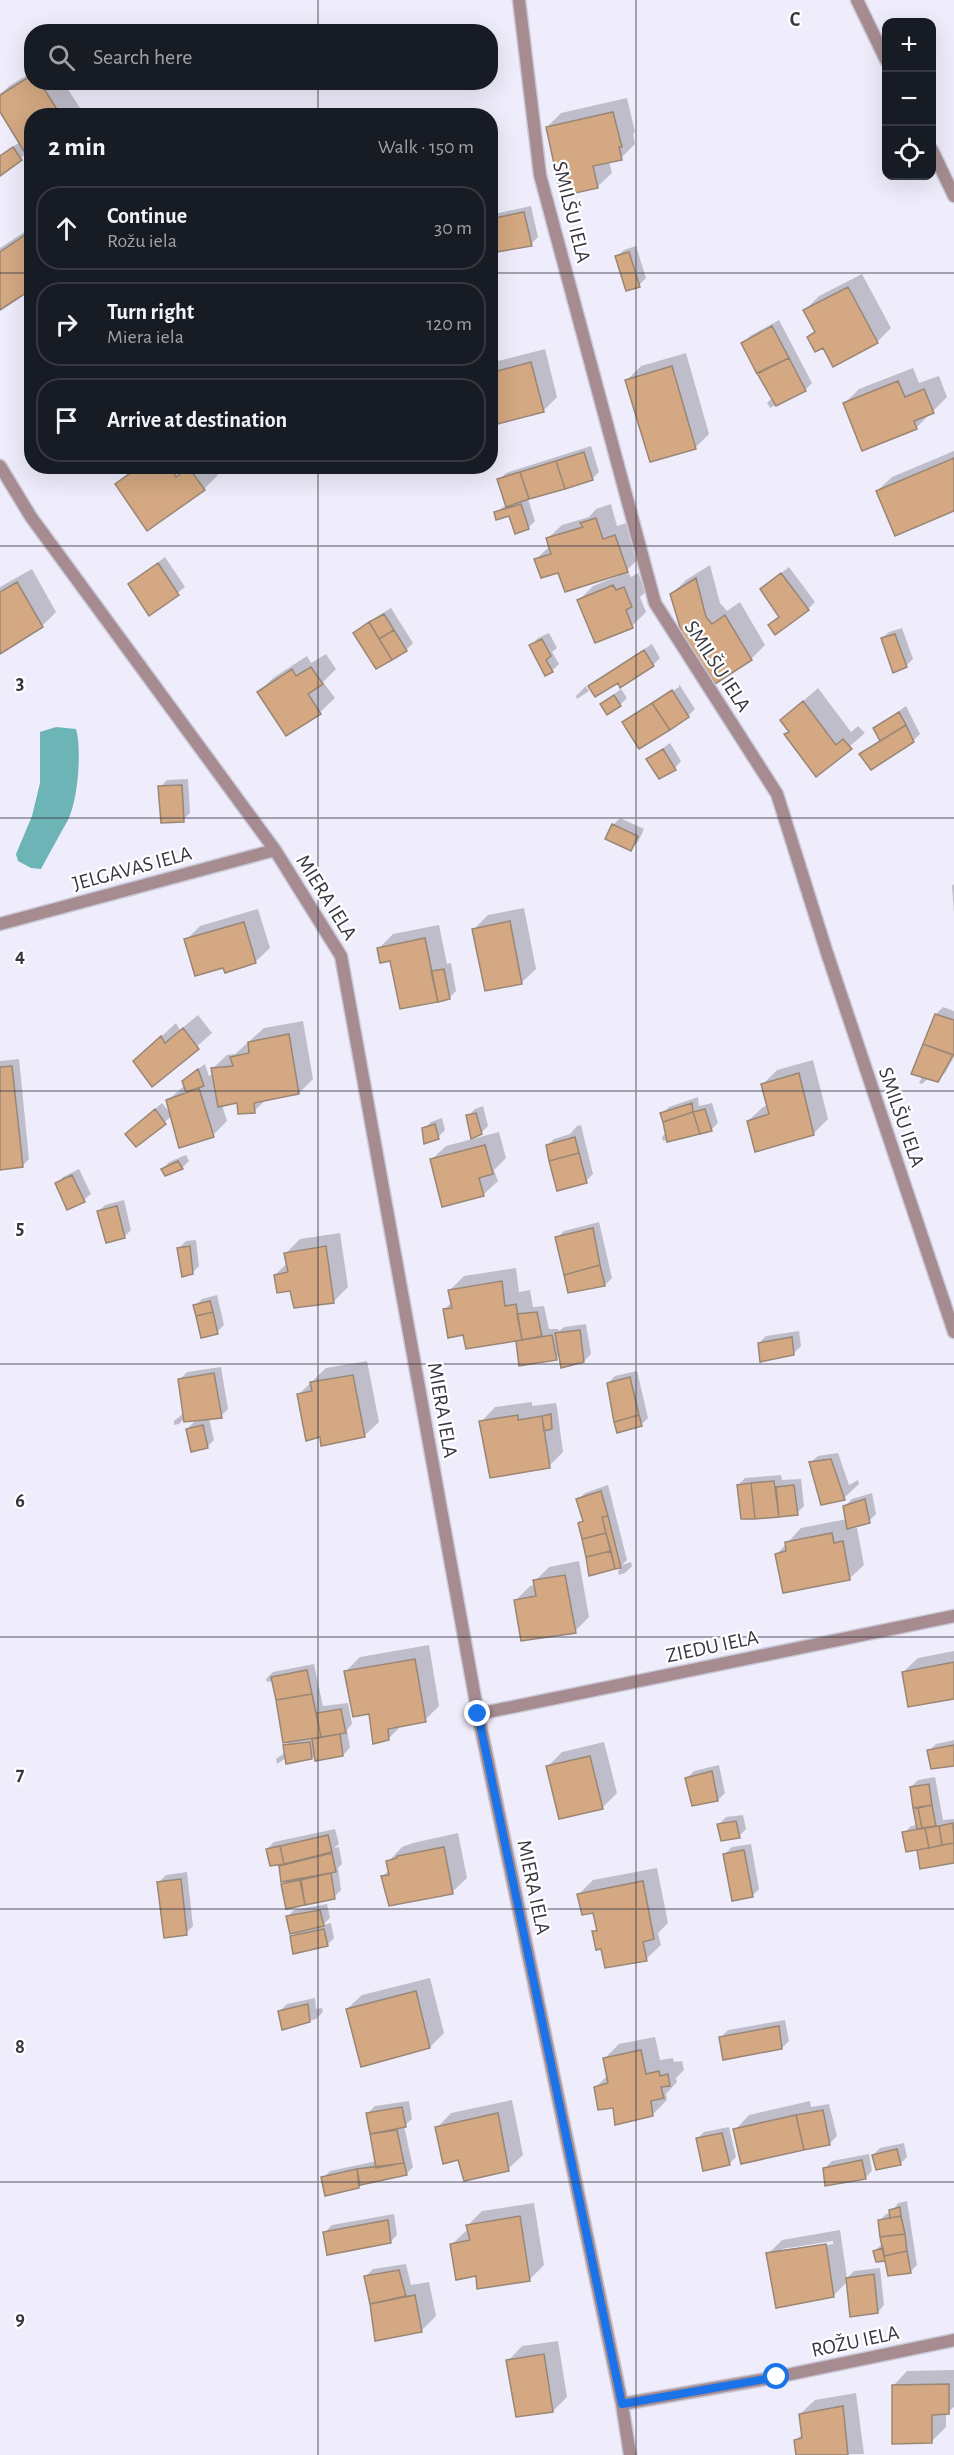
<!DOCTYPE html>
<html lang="en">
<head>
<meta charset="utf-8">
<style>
  :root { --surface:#171b24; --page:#20242c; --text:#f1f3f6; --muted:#9ea1a6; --line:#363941 }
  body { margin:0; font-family:"Alegreya Sans",sans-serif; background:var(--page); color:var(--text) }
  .controls { position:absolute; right:18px; top:18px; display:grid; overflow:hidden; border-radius:12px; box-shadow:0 6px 24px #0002 }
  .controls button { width:54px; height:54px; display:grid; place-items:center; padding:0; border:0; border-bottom:2px solid var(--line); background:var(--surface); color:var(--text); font:30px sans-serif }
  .stop { position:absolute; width:18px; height:18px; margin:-14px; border:4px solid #1a73e8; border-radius:50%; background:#fff }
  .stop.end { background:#1a73e8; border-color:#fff; box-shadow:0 2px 6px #0008 }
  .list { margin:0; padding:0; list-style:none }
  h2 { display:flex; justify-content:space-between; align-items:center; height:78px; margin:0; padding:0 24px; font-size:26px }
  h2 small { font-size:20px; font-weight:400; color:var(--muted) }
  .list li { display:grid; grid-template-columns:39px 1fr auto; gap:18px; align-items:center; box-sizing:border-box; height:84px; margin:0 12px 12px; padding:0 12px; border:2px solid var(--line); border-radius:24px }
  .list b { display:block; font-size:22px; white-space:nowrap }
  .list p { margin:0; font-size:20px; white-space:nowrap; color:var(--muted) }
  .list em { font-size:20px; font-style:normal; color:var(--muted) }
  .icon { flex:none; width:33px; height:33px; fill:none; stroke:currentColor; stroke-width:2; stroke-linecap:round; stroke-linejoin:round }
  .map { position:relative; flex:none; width:954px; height:2455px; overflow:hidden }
  .search { position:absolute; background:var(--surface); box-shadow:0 6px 24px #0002; left:24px; top:24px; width:474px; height:66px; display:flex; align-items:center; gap:15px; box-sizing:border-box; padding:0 21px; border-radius:24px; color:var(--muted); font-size:22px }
  .panel { position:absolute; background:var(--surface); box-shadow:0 6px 24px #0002; left:24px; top:108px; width:474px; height:366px; border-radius:24px }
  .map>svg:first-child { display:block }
  .water { fill:#6cb4b6 }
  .shadow { fill:#0003; fill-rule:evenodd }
  .building { fill:#d3a882; stroke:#9a8675; stroke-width:1.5 }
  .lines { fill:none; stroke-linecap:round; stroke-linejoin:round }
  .street-casing { stroke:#cac9d7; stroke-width:15 }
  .street { stroke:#a68c90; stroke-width:12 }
  .route { stroke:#1a73e8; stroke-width:8 }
  .grid { fill:none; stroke:#383741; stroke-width:1.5; stroke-opacity:0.55 }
  .labels { text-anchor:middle; stroke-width:4.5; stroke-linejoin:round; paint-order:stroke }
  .street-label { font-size:21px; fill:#383741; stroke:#fff }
  .grid-label { font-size:20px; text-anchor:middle; font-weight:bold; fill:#383741; stroke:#fff; stroke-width:4.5; stroke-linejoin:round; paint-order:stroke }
</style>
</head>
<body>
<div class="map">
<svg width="954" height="2455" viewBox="0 0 954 2455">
  <rect width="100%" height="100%" fill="#efedfc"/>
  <path class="water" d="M56,727L76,729C82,750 78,800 68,820C59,836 50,852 41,869L31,868L18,861L16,854L32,816L40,783V732Z"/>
  <path class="shadow" d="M32,72V82H63L84,114L32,116L27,153L0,174V155L20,142L0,109V95L9,86Z
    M627,98L635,132L633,134L635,144L621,158L609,161L612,173L597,187L547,127L561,113Z
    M490,189L493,204L490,207Z
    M531,206L538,237L531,244L490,252V215Z
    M32,227V288L0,308V248Z
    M636,246L646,278L639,285L617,256L624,250Z
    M862,274L891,328L877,342L824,346L809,337L816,330L805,310L819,296Z
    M779,320L812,383L805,390L770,408L767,403L773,397L743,343L750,336Z
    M545,349L557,397L543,411L490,424V363Z
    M686,353L709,434L695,448L626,381L641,366Z
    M913,368L919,383L939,376L947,397L916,428L845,403L859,389Z
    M591,446L599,472L592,479L528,499L535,521L528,528L510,514L495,513L506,505L499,480L506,473Z
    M954,451V510L877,491L892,477Z
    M131,466H212L218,475L204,489L117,485L133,469Z
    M611,504L617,526L630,522L641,556L627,570L631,577L638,573L646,592L640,597L646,612L632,626L578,601L593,586L618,576L617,574L559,571L535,560L550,546L547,539L562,525L589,517L596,509Z
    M165,557L185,587L150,614L130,584Z
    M710,565L720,603L727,611L740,602L765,645L751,659L672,594L686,580Z
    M789,567L815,602L808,609L770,625L780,616L769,583Z
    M32,569L56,612L42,626L0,652V587Z
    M391,608L413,643L406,650L355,633L362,626Z
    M902,628L913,659L906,666L882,638L889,632Z
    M549,633L557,648L552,652L559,664L552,671L531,645L538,638Z
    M652,644L660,658L653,665L621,685L618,681L590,686L597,680Z
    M326,654L336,669L323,682L335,698L320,712L286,734L259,692L273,678L307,656L311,663Z
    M679,684L695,709L688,716L624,722L630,717V719L679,687Z
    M586,686L589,691L577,699L576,696Z
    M818,688L851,732L858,726L865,733L817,775L786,735L790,731L782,720Z
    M621,689L627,698L620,705L601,704Z
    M906,706L920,734L913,741L861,754L881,739L875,728Z
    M670,743L681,761L675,768L648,759Z
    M188,779L190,813L183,820L160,787L167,780Z
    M620,818L644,829L638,842L631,849L613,825Z
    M954,884V913L952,886Z
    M524,908L536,969L521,983L474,929L488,915Z
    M258,909L270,948L255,962L224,966L186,940L200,926Z
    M439,925L447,964L451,963L456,991L449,998L379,948L393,934Z
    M943,1007L954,1011V1057L945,1073L938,1080L929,1078L922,1084L919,1083L922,1077L913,1073L936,1014Z
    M198,1015L212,1033L153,1085L150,1047L176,1023L180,1030Z
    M303,1021L313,1079L299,1093L267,1099L254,1111L238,1102L222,1105L227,1121L213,1135L172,1116L136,1145L134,1127L162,1103L171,1114L167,1101L185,1085L184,1081L191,1074L205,1064L209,1076L213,1074L212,1069L227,1055L235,1054L264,1028Z
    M19,1059L29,1159L22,1166L0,1168V1061Z
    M813,1060L828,1119L814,1133L756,1150L748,1121L763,1107L768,1105L763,1084L777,1070Z
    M698,1097L699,1106L712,1103L718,1123L711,1130L663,1141L662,1137L666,1133L662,1114L669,1107Z
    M483,1106L488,1126L481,1133L468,1116L475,1109Z
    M442,1118L445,1130L438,1137L424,1129L431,1122Z
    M581,1125L593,1174L586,1181L547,1146L554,1139L570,1134L577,1126Z
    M499,1132L506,1158L494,1170L498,1181L483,1195L431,1160L446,1146Z
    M186,1155L189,1161L182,1168L163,1169L169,1162Z
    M79,1169L91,1194L84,1200L56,1184L63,1177Z
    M124,1200L131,1230L124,1237L98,1212L105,1205Z
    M599,1222L612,1278L605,1285L557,1238L564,1231Z
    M340,1233L348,1287L334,1301L291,1289L275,1275L287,1263L285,1254L300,1239Z
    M196,1240L199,1266L192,1273L179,1248L186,1241Z
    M516,1268L519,1292L530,1290L533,1307L544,1306L549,1329H558L559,1331L564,1327L586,1324L591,1354L584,1361L560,1354L556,1358L517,1342L520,1338L464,1333L444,1310L452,1302L450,1290L464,1276Z
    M217,1295L224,1325L217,1332L195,1306L202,1299Z
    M799,1331L801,1346L794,1353L759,1343L766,1336Z
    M367,1361L379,1422L364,1436L322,1435L299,1394L326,1368Z
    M221,1367L228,1409L221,1416L209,1418L214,1440L207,1447L187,1429L197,1419L185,1418L179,1424L174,1425V1421L184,1413L180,1379L187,1372Z
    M637,1371L648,1418L641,1425L608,1383L615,1376Z
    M532,1402V1406L556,1403L557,1408L563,1452L549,1466L481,1422L495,1407Z
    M838,1453L849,1485L858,1480L859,1484L844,1498L811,1462L818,1456Z
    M781,1475L782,1480L801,1479L804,1506L797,1513L743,1518L738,1485L745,1478Z
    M608,1485L627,1560L622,1565L631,1562L632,1566L625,1573L619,1575L618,1571L623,1566L591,1574L580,1523L584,1519L578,1500L585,1493Z
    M872,1493L876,1514L869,1521L848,1527V1529L857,1528L864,1565L849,1579L777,1554L801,1528L847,1519L845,1506L852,1499Z
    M579,1561L589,1617L575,1631L515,1601L530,1586L536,1585L535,1581L549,1567Z
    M429,1645L439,1706L425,1720L402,1725L388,1739L346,1671L360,1657Z
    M954,1651V1697L903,1672L918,1658Z
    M314,1664L323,1706L348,1703L352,1724L347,1730L350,1748L343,1755L316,1754L312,1758H286L277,1764L276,1759L286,1752L285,1746L291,1740L274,1681L267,1682L266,1679L273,1672Z
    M954,1740V1764L929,1751L936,1744Z
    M604,1742L617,1793L602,1808L548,1766L562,1752Z
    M719,1765L725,1793L718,1800L687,1778L694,1771Z
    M935,1777L943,1820L954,1819V1862L918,1848L904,1833L911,1826L918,1825L911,1787L918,1780Z
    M743,1815L746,1829L739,1836L719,1824L726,1817Z
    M335,1829L339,1844L334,1848L339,1847L342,1864L338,1868L341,1890L334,1897L288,1907L283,1884L288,1879L280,1867L286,1861L267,1849L274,1842Z
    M458,1833L467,1878L452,1892L383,1876L389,1870L388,1862L402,1847L413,1843Z
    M751,1844L759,1889L752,1896L725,1854L732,1847Z
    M657,1868L668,1923L658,1933L661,1945L646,1959L602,1947L594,1932L598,1928L595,1911L579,1894L593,1880Z
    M187,1872L193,1926L186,1933L159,1882L166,1875Z
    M327,1904L330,1918L323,1925L331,1923L334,1938L327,1945L291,1937L298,1931L287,1917L294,1910Z
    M430,1978L444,2033L430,2047L347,2009L362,1995Z
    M315,1998L316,2009L322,2008L323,2012L316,2019L283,2028L280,2011L287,2004Z
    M785,2020L789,2041L782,2048L721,2037L728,2030Z
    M655,2037L660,2060L673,2058L674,2062L682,2061L684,2070L676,2078L677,2082L666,2094L667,2100L652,2115L615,2106L596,2087L608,2075L605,2058L619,2044Z
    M512,2100L523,2155L508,2169L460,2159L437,2128L451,2113Z
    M409,2101L412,2119L404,2126L413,2167L406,2174L363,2183L359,2187L323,2178L330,2171L377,2161L368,2113L375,2106Z
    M810,2101L811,2107L829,2104L837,2136L830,2143L735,2130L749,2115Z
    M729,2127L736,2157L729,2164L697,2139L704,2132Z
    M904,2143L907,2157L900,2164L873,2155L880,2148Z
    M869,2154L872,2171L865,2178L825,2168L832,2161Z
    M907,2201L917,2265L910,2272L875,2251L882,2244L879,2221L886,2214L891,2213L898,2203Z
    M534,2203L544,2265L530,2279L478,2274L451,2245L466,2231L469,2230L468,2225L482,2211Z
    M394,2214L397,2235L390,2242L325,2232L332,2225Z
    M840,2230L847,2278L854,2271L880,2268L884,2305L878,2312L848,2281L833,2296L768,2254L782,2240ZM833,2241V2244L782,2252V2249Z
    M406,2264L411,2285L429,2282L436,2316L422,2330L377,2340L366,2276L373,2269Z
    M558,2341L567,2397L553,2411L508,2361L522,2346Z
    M954,2370V2407L946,2413V2427L932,2441L893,2386L907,2371Z
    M856,2393L864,2454L806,2455L796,2440L803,2433L800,2414L815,2400Z"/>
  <path class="building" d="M32,75V82H40L61,116H32V154L27,156L0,112V95Z
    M613,112L622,147H619L622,160L593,166L598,188L561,196L546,127Z
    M13,147L22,160L0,176V156Z
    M524,212L532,246L490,253V219Z
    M28,233L32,238V289L0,310V252Z
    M629,252L640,287L626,291L615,256Z
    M848,287L878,343L833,367L823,348L815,352L807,337L815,332L803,310Z
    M772,326L789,358L757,374L741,343Z
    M789,358L806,391L776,406L757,373Z
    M531,362L544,412L490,426V373Z
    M672,366L696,449L650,462L625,380Z
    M898,381L905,397L924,389L934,413L914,421L917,429L862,451L843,403Z
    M584,452L593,480L565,489L556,461Z
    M954,458V511L895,536L876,491Z
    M556,461L565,489L529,499L520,472Z
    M129,466H169L176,477L189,468L205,490L147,531L115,484L133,471Z
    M520,472L529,499L506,507L497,479Z
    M521,504L529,529L515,534L509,516L496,520L494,512Z
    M596,518L603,539L615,535L628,572L565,592L558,573L541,578L534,559L551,554L546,538L583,527L580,523Z
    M158,563L179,595L149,616L128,584Z
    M781,573L809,610L775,635L768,625L779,617L760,589Z
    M696,578L706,617L712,624L725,615L752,660L715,684L682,634L670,594Z
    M17,582L43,627L0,654V592Z
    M613,585L616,590L624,587L632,607L626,610L633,628L595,643L577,600Z
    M384,614L394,630L379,639L369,622Z
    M369,622L392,660L376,669L353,633Z
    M394,630L407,651L392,660L379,639Z
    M895,634L907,667L893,673L881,638Z
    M542,639L551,656L546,660L553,672L545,676L529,645Z
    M644,650L654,666L620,688L618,683L595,697L588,686Z
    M311,667L323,684L308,694L321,714L286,736L257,692L292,669L296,676Z
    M672,690L689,717L670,730L652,703Z
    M614,695L621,706L607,715L600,704Z
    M803,701L836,745L843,739L852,749L816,777L784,734L789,732L780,720Z
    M652,703L670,730L639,749L622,722Z
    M899,712L906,725L880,741L873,728Z
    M906,725L914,742L871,770L859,754Z
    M663,749L676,770L659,779L646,759Z
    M182,785L184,822L161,823L158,786Z
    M612,824L638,836L631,851L605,839Z
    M510,921L522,984L485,991L472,929Z
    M244,922L256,963L225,973L223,968L195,976L184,939Z
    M425,938L438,1002L400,1009L390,961L380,963L377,948Z
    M444,969L450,999L438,1002L431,971Z
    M935,1014L954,1020V1055L923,1044Z
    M183,1028L199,1049L152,1087L133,1061L161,1036L165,1043Z
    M289,1034L299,1094L254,1103L255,1113L238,1114L237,1103L218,1107L211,1068L233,1066L230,1057L249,1053L248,1042Z
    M923,1044L953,1055L938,1082L911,1074Z
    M12,1066L23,1167L0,1170V1067Z
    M198,1069L204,1086L186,1092L182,1081Z
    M799,1073L814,1135L755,1152L747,1121L769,1114L761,1084Z
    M199,1088L214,1137L179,1148L166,1100Z
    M692,1103L693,1112L663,1122L660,1113Z
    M155,1109L166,1124L136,1147L125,1134Z
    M705,1109L712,1131L700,1134L693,1112Z
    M693,1112L700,1134L667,1142L663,1122Z
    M476,1113L482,1134L471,1139L466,1115Z
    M435,1124L439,1139L424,1144L422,1128Z
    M575,1137L579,1153L549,1161L546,1145Z
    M485,1145L493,1174L479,1178L484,1196L442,1207L430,1159Z
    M579,1153L587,1183L557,1191L549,1161Z
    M178,1161L183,1169L165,1176L161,1169Z
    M72,1175L85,1202L67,1210L55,1183Z
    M117,1206L125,1238L106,1243L97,1211Z
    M593,1228L600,1265L564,1275L555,1237Z
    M190,1246L193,1274L182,1277L177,1248Z
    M326,1246L334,1303L294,1308L290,1291L277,1293L274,1275L288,1272L284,1253Z
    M600,1265L605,1286L568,1293L564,1275Z
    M502,1281L505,1306L516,1304L522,1340L466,1349L463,1335L448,1338L443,1309L452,1308L448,1290Z
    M210,1301L213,1312L196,1316L193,1305Z
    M213,1312L218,1334L201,1338L196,1316Z
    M537,1312L542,1336L522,1340L517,1314Z
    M580,1330L584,1362L561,1368L555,1333Z
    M552,1335L557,1360L519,1366L516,1341Z
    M792,1337L794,1355L760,1362L758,1343Z
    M214,1373L222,1418L184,1422L178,1379Z
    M353,1375L365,1437L321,1446L320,1437L306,1441L297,1394L312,1391L310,1382Z
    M630,1377L639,1415L614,1422L607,1383Z
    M551,1414L552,1429L544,1431L542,1416Z
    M518,1415V1420L542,1416L550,1468L490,1478L479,1421Z
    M639,1415L642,1426L617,1433L614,1422Z
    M203,1425L208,1448L191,1452L186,1429Z
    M831,1459L845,1500L821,1505L809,1462Z
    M774,1481L779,1517L755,1519L751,1483Z
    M751,1483L755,1519H741L737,1485Z
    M794,1485L798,1515L779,1517L776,1487Z
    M601,1491L608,1516L602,1517L606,1533L582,1539L578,1523L583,1521L576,1499Z
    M865,1499L870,1523L847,1529L843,1506Z
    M608,1516L621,1568L615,1569L602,1517Z
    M606,1533L611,1551L586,1557L582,1539Z
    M832,1533L834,1543L843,1541L850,1580L783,1593L775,1554L786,1551L785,1542Z
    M611,1551L615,1569L589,1576L586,1557Z
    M565,1575L576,1633L521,1641L514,1600L536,1596L533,1580Z
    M415,1659L426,1722L388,1729L389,1740L373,1744L369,1714L353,1717L344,1671Z
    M954,1662V1699L908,1707L902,1672Z
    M307,1670L312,1694L276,1700L271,1677Z
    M312,1694L321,1737L283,1743L276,1700Z
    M341,1709L346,1733L321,1737L316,1713Z
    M340,1734L343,1756L315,1761L312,1739Z
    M310,1742L312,1759L286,1764L283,1745Z
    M954,1745V1766L931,1769L927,1750Z
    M590,1756L603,1809L559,1819L546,1766Z
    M712,1771L718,1801L692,1806L685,1778Z
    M929,1784L932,1805L913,1808L910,1787Z
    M932,1805L936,1826L922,1828L918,1808Z
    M913,1808H918L922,1828L917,1829Z
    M736,1821L740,1838L721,1841L717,1824Z
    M953,1823L954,1843L942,1845L939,1826Z
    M939,1826L942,1845L929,1848L925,1828Z
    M925,1828L929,1848L906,1852L902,1832Z
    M328,1835L332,1852L284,1864L280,1846Z
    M954,1843V1863L920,1869L917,1850Z
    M280,1846L284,1864L270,1866L266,1849Z
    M444,1847L453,1894L389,1906L381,1876L389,1875L386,1861L397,1858V1856Z
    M744,1850L753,1897L732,1901L723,1854Z
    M332,1853L336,1872L281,1882L279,1866Z
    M331,1873L335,1899L305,1905L301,1880Z
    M181,1879L187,1935L164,1938L157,1882Z
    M300,1880L305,1905L286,1909L281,1884Z
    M643,1881L654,1939L643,1942L647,1961L605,1968L601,1949L596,1950L592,1931H597L593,1913L582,1915L577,1894Z
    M320,1910L324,1926L290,1934L286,1916Z
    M324,1929L328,1946L293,1954L290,1936Z
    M416,1991L430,2048L361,2067L346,2009Z
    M308,2004L310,2022L282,2030L278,2011Z
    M779,2026L782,2049L723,2060L719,2037Z
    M641,2050L646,2074L659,2071L660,2076L668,2074L670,2086L661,2087L664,2098L651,2101L653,2116L615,2125L613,2108L598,2110L594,2087L608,2083L603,2058Z
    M402,2107L406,2127L370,2134L366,2113Z
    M823,2110L830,2145L804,2150L796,2115Z
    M498,2113L509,2171L464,2181L458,2160L443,2164L435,2127Z
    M796,2115L804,2150L741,2164L733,2129Z
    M397,2130L404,2163L376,2168L370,2134Z
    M722,2133L730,2165L703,2171L696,2138Z
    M897,2149L901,2165L876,2170L872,2155Z
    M862,2160L866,2179L825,2186L823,2168Z
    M404,2163L407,2175L360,2185L357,2169Z
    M357,2169L359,2188L325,2196L321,2177Z
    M900,2207L901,2216L890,2218L889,2210Z
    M520,2216L530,2281L477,2289L476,2276L456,2280L450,2244L470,2240L466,2225Z
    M901,2216L905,2234L880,2237L878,2220Z
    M388,2220L391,2243L327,2255L323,2232Z
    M905,2234L907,2251L884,2256L880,2237Z
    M826,2244L834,2297L776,2308L766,2253Z
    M883,2248L885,2261L876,2262L873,2251Z
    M907,2251L911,2273L888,2276L884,2256Z
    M399,2270L406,2296L370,2304L364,2276Z
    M874,2274L878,2313L850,2317L846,2278Z
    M415,2295L422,2332L375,2341L370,2304Z
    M544,2354L553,2412L516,2417L506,2360Z
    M949,2384V2414L932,2415V2443L892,2444V2385Z
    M843,2406L848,2455H796L794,2440L802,2438L799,2414Z"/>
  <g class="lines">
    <defs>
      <path id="street" d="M519,0L540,175L655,603L777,794L826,950L954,1332
        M857,0L886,60
        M932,150L954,196
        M0,466L31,517L275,850L341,956L478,1714L622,2404L630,2455
        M0,924L275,850
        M478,1714L954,1616
        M622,2404L777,2377L954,2340"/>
    </defs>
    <use href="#street" class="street-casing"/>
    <use href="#street" class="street"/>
  </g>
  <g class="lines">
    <path class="route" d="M478,1714L622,2404L777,2377"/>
  </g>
  <path class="grid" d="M318,0V32M636,0V2455M318,82V116M0,273H32M490,273H954M318,466V2455M0,546H954M0,818H954M0,1091H954M0,1364H954M0,1637H954M0,1909H954M0,2182H954"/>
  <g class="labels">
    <g class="street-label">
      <text transform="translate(572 212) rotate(76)" y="7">SMILŠU IELA</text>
      <text transform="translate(718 666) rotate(57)" y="7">SMILŠU IELA</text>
      <text transform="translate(132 868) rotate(-15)" y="7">JELGAVAS IELA</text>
      <text transform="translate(327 897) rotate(58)" y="7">MIERA IELA</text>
      <text transform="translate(902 1117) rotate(71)" y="7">SMILŠU IELA</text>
      <text transform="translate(443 1410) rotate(80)" y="7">MIERA IELA</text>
      <text transform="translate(712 1646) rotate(-12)" y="7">ZIEDU IELA</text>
      <text transform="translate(534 1887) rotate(78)" y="7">MIERA IELA</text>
      <text transform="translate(855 2341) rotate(-12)" y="7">ROŽU IELA</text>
    </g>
  </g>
  <g class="grid-label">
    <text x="795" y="26">C</text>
    <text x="20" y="689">3</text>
    <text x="20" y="962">4</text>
    <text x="20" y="1234">5</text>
    <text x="20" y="1507">6</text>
    <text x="20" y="1780">7</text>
    <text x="20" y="2053">8</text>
    <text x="20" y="2325">9</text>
  </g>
</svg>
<div class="controls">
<button>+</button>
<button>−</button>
<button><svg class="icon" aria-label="locate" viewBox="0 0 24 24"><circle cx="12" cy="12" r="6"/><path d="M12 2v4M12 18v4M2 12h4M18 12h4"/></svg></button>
</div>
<div class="stop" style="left:777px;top:2377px"></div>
<div class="stop end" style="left:478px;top:1714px"></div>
<div class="search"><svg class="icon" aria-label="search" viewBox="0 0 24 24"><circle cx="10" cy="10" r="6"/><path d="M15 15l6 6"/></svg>Search here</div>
<section class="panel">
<h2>2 min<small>Walk · 150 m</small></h2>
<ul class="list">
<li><svg class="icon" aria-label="ahead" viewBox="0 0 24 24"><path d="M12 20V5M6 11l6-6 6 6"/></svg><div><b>Continue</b><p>Rožu iela</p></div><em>30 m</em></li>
<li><svg class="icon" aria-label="right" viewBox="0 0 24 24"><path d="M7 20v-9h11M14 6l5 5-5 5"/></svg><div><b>Turn right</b><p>Miera iela</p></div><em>120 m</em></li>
<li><svg class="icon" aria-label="arrive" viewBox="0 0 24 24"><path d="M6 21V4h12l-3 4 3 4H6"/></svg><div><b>Arrive at destination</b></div></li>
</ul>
</section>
</div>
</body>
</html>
